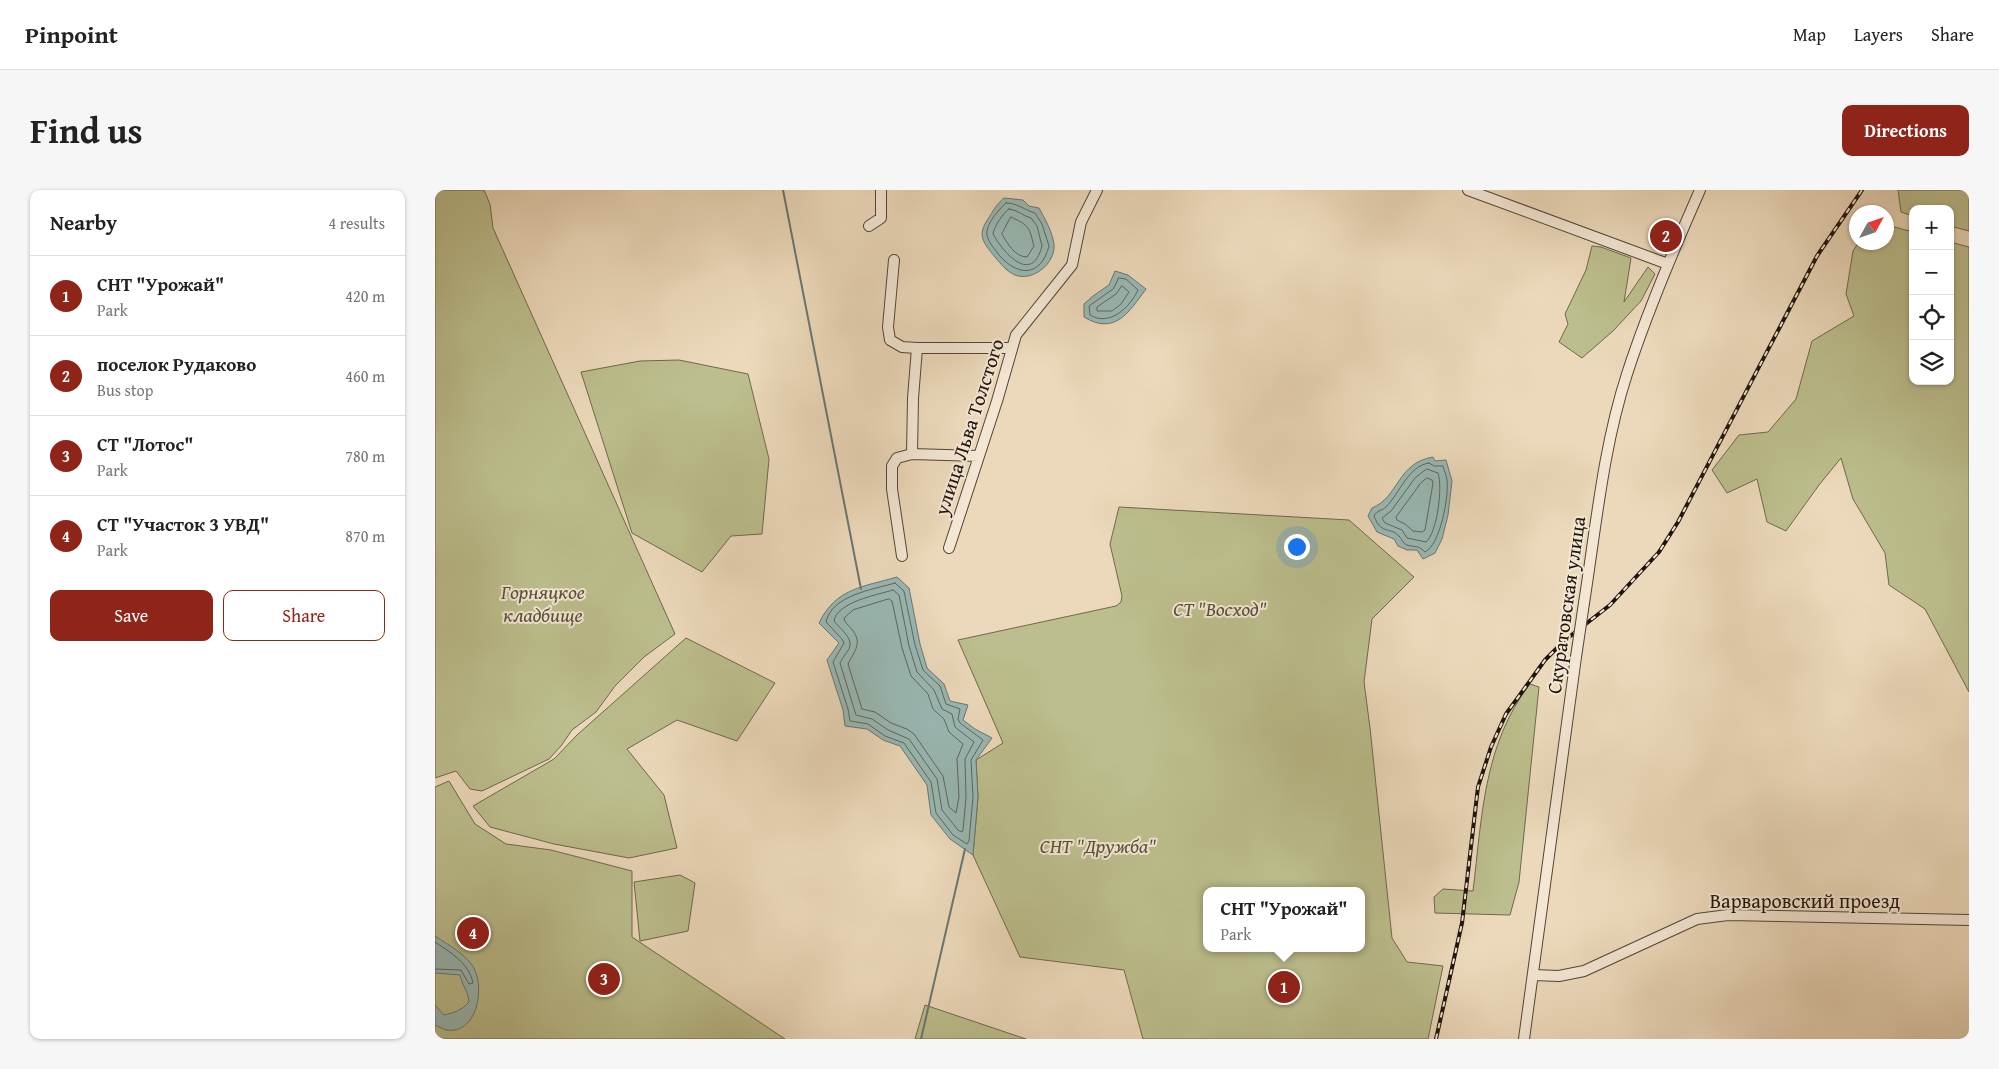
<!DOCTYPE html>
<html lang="en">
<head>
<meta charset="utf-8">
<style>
  :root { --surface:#fff; --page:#f6f6f6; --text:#222; --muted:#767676; --line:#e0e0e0; --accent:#8f2418 }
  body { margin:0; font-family:"Gentium Book Plus",serif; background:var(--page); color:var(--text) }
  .controls { position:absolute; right:15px; top:15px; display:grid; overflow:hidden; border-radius:10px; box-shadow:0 1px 4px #0004 }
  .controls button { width:45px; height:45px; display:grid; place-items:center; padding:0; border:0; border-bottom:1px solid var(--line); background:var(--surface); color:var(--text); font:25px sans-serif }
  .compass { position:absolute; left:1414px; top:15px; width:45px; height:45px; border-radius:50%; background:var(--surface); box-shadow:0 1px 4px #0004; rotate:50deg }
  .you { position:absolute; left:861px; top:356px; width:18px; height:18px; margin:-12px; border:4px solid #fff; border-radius:50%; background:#1a73e8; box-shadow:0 0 0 8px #1a73e833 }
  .badge { display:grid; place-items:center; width:32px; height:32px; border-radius:50%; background:var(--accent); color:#fff; font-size:16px; font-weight:700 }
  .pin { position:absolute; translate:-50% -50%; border:2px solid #fff; box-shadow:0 1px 5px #0006 }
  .popup { position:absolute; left:768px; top:697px; width:162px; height:65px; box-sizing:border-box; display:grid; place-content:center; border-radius:10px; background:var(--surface); filter:drop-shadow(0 1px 4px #0005); font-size:16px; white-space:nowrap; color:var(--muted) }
  .popup b { font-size:19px; color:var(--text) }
  .popup::after { content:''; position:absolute; left:50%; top:100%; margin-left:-10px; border:10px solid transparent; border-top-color:var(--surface) }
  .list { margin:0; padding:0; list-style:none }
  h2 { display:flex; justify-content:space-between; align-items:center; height:65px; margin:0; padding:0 20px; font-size:21px }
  h2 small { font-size:16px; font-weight:400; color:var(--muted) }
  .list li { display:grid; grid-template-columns:32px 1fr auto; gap:15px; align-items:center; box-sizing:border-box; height:80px; padding:0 20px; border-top:1px solid var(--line) }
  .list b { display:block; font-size:19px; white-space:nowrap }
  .list p { margin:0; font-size:16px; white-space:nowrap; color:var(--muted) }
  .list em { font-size:16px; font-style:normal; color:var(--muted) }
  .actions { display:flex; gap:10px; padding:15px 20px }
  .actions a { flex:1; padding:11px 0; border:1px solid var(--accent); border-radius:10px; text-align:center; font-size:18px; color:var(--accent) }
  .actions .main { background:var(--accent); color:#fff }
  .icon { flex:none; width:28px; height:28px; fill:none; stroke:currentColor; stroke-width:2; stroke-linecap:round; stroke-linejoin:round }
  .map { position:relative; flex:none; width:1534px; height:849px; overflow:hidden; border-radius:10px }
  header { display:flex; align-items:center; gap:30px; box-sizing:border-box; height:70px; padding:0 25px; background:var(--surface); border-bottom:1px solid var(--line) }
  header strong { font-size:24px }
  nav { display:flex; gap:28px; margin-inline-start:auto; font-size:18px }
  .intro { display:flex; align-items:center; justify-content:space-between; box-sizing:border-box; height:120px; padding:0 30px }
  h1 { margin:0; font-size:35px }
  .button { padding:12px 22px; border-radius:10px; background:var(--accent); color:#fff; font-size:18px; font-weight:700 }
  main { display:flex; gap:30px; padding:0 30px }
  aside { flex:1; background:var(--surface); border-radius:10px; box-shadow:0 1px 4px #0004 }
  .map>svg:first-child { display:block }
  .green { fill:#bcbe8d; stroke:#6e694c; fill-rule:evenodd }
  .water { fill:#99b9b5; stroke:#687771 }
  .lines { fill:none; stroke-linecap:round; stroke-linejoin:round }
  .shore { stroke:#5c6660; stroke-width:1 }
  .stream { stroke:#687771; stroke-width:2 }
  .minor-casing { stroke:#524537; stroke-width:12 }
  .minor { stroke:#f3e6d3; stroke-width:10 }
  .rail-casing { stroke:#1f140b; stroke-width:4 }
  .rail { stroke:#f3e6d3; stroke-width:2; stroke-dasharray:5.5; stroke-linecap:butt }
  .minor-bridge-casing { stroke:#524537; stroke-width:12; stroke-linecap:butt }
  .minor-bridge { stroke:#f3e6d3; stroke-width:10 }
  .labels { text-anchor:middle; stroke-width:4; stroke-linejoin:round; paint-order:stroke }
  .street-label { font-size:20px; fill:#1f140b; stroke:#f3e6d3 }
  .park-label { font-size:20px; font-style:italic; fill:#565038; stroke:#f3e6d3 }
</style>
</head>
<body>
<header>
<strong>Pinpoint</strong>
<nav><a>Map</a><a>Layers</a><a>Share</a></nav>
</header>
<div class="intro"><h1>Find us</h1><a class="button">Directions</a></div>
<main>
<aside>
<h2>Nearby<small>4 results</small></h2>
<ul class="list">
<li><span class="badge">1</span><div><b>СНТ &quot;Урожай&quot;</b><p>Park</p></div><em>420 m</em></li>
<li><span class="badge">2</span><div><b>поселок Рудаково</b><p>Bus stop</p></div><em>460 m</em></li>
<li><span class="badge">3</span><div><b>СТ &quot;Лотос&quot;</b><p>Park</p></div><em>780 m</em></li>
<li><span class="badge">4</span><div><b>СТ &quot;Участок 3 УВД&quot;</b><p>Park</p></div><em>870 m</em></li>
</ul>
<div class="actions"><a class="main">Save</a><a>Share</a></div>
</aside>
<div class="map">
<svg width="1534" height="849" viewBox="0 0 1534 849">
  <rect width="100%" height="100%" fill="#ecd9bb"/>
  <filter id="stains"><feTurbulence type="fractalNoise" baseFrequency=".004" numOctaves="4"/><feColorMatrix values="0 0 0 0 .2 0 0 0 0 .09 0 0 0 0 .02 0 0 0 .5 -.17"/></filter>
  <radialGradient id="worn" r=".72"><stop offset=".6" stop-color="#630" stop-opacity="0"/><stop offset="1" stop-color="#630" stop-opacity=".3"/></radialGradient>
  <path class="green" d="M0,0H49L55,14L58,38L240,444L209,467L180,496L161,522L137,540L126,556L114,569L47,601L35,599L21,581L0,588Z
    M1463,0H1534V41L1515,36V19H1478V26L1466,22Z
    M1452,35L1478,42V191H1515V52L1534,57V502L1490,419L1454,395L1450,363L1418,309L1406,268L1384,295L1351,341L1332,332L1322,289L1292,303L1277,280L1304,245L1333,242L1361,209L1377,151L1419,126L1411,104L1418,61L1423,53L1452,52Z
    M1157,56L1166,57L1196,68L1189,112L1213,77L1220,84L1206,111L1178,141L1147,168L1124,152L1133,134L1130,124L1151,80Z
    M244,170L313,184L334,269L327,344L296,346L267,382L197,343L146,182L205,171Z
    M684,317L914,330L979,387L937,429L929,492L935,538L957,748L972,772L1008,776L993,849H708L689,780L585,767L538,665L543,607L541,570L568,553L523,450L681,416L686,412L687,406L675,354ZM772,701H926V758H772Z
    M251,448L340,493L302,551L242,530L192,559L229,605L242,658L194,668L119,654L55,637L38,616L119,569L142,545Z
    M1095,494L1104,497L1084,692L1075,725L1000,723L999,707L1008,699L1038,701C1047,628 1048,555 1095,494Z
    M14,591L40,634L71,654L116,660L197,681V747L350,849H0V597Z
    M245,685L260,693L253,741L205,751L199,692Z
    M490,815L591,849H480Z"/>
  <path class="water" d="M569,8L588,10L594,16L604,18C610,29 617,41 619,54C621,73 598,92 580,85C571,81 565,73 560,67C546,50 542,44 555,26C559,19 562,14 569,8Z
    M680,81L693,85L711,99C694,122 680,146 649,127V114L658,106L674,95Z
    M998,267L1000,271L1011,270L1017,291L1013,325L1007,349L1000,363L988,369L982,360H972L963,356L959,349L942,342L933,326L937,318C964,307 962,273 998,267Z
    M462,387L474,398L485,454L492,478L509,494L515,511L533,515L528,530L540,539L557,548L541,570L543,607L538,665L515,649L496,625L492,595L465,556L448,550L432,539L410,536L408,520L392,470L404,453L384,433C401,398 428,397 462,387Z
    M0,746C13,755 31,764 39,778C50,799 42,845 11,840C7,839 3,836 0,835V815L9,825C19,823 27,820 34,812C33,801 27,795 25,785L0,783Z"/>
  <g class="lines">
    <path class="shore" d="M571,13C583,13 589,20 600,23L607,34L614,56C606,87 583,87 564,65C560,59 553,52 552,45C550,35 564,19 571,13Z
      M574,19C583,20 588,26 596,28L602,36L607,56C597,95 569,64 558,44C559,37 568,23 574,19Z
      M576,27C595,36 594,37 599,56L592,67C580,67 572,53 567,44Z
      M684,88L691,89L703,100C695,117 675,137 655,125L654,116L678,99Z
      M687,96L694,102L686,114L677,121H662V117L681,104Z
      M994,273L999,276H1008C1009,281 1012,286 1012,291C1014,307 1005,355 990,362C982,354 981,358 972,355C967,353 967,349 964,346C954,336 946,345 939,326C942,320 947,321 951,317C965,303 973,276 994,273Z
      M992,279L1003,283C1008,297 1002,343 991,352L972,348L967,340L950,333L947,328L956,321L980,288Z
      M992,288L997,290L998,293L990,340L987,342L978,341L970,334L962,330L961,327L985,294Z
      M460,393L469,401L480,455L488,480L505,496L511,514L525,519L523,529L525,533L548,550L536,570L538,607L534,651L532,654L518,645L501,623L496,592L469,553L450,546L433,534L415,531L413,519L398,472L409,453L407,449L391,432C397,405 437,400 460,393Z
      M458,400L464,405L474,456L482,482L499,500L507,519L517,524L520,537L539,552L530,569L531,607L528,640L527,642L523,640L507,620L502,589L474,549L453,540L437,529L421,525L405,473C407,468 411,464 414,459C419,448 405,439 399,431C402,412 442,405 458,400Z
      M454,409L457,411L467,458L476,486L493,504L498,519L509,529L514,542L528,554L522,569L524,607L521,623L514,617L508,586L479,544L472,539L456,533L440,522L427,519L413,474C418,463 428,454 418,441C415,436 410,434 409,428L418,420Z
      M0,752C16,763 34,773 38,793L34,794L26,780L0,779"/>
    <path class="stream" d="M348,0L426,399
      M486,849L530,659"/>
    <defs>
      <path id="minor" d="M1033,0L1233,74
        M434,36L446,28V0
        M459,70L453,137L455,150L467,157L482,158L478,208L477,264
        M482,158H577
        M514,358L562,211L581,145L637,75L646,32L662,0
        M467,366L457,299V276L462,268L477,264L544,266
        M1149,413C1161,337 1168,258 1192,184C1212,122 1238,61 1265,0
        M1098,785L1124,786L1149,781L1262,729L1293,725L1534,730
        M1089,849L1141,467"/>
    </defs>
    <use href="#minor" class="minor-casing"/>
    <use href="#minor" class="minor"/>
    <defs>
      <path id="rail" d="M1001,849L1027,733L1043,597L1056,557L1071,524L1110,470L1129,451L1175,415L1224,362L1243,332L1382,66L1427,0"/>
    </defs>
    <use href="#rail" class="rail-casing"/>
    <use href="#rail" class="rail"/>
    <defs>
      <path id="minor-bridge" d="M1141,467L1149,413"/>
    </defs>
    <use href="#minor-bridge" class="minor-bridge-casing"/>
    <use href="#minor-bridge" class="minor-bridge"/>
  </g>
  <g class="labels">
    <g class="street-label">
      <text transform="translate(534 237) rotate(-72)" y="7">улица Льва Толстого</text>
      <text transform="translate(1131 415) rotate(-82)" y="7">Скуратовская улица</text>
      <text x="1370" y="718">Варваровский проезд</text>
    </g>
    <g class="park-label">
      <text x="108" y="409">Горняцкое<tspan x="108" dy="23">кладбище</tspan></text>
      <text x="785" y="426">СТ "Восход"</text>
      <text x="663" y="663">СНТ "Дружба"</text>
    </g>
  </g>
  <rect width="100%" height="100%" filter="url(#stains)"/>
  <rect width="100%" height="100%" fill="url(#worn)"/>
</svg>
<div class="controls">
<button>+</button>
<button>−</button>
<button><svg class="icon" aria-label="locate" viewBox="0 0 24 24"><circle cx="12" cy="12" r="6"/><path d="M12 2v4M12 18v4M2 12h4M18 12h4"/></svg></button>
<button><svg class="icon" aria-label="layers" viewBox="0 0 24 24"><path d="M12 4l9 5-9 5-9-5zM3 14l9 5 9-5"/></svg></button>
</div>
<svg class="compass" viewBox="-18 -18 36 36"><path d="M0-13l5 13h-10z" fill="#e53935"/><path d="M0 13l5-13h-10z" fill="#767676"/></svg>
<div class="you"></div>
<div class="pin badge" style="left:849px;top:797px">1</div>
<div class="popup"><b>СНТ &quot;Урожай&quot;</b>Park</div>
<div class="pin badge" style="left:1231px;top:46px">2</div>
<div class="pin badge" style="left:169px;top:789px">3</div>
<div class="pin badge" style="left:38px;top:743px">4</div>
</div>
</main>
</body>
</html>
